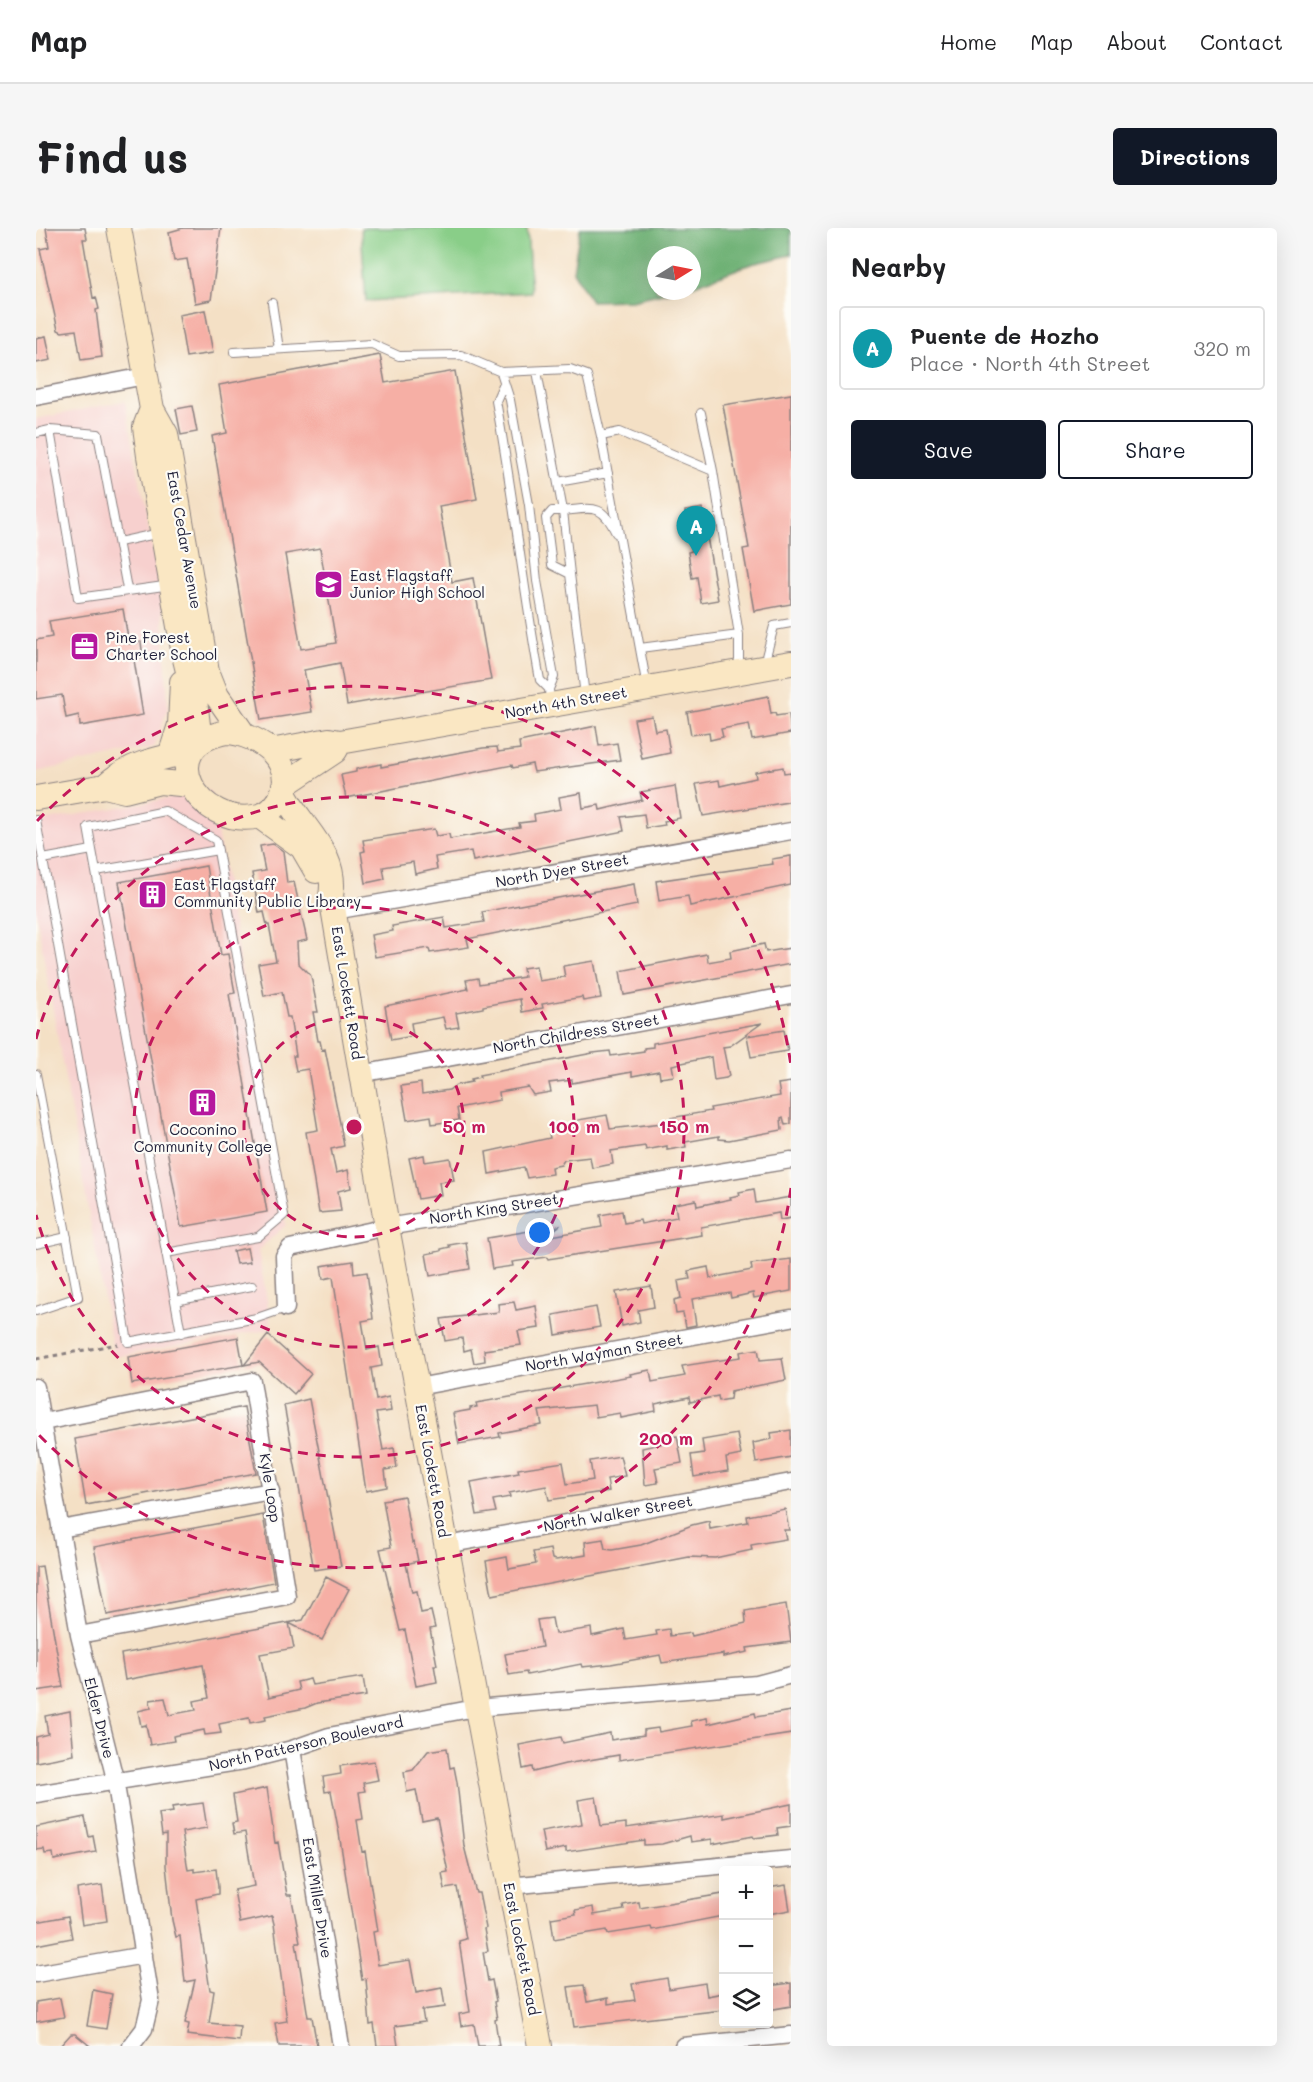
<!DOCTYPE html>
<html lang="en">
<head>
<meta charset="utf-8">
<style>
  :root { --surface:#fff; --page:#f6f6f6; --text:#202124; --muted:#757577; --line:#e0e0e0; --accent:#111827 }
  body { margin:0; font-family:Mali,sans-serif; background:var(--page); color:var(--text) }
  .controls { position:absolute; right:18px; bottom:18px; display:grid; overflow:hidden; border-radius:6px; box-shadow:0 6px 24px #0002 }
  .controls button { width:54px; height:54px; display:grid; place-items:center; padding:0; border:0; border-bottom:2px solid var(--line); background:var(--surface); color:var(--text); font:30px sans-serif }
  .compass { position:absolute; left:611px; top:18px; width:54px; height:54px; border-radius:50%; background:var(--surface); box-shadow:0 6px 24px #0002; rotate:80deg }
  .you { position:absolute; left:504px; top:1005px; width:21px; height:21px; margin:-15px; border:4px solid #fff; border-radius:50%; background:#1a73e8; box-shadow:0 0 0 9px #1a73e833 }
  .badge { display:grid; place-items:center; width:39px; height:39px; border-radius:50%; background:var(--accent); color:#fff; font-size:20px; font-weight:700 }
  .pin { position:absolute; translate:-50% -50px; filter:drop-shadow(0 2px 3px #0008) }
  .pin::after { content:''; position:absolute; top:32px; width:21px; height:18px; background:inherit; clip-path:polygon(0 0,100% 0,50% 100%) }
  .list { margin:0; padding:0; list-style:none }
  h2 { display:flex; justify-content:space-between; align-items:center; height:78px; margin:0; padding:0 24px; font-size:26px }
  h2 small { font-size:20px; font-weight:400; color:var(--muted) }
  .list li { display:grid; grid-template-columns:39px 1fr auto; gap:18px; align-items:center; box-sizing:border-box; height:84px; margin:0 12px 12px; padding:0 12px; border:2px solid var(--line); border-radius:6px }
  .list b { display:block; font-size:22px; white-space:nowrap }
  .list p { margin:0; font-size:20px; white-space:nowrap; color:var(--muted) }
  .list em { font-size:20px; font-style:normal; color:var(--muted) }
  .actions { display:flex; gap:12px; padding:18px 24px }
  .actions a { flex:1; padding:14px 0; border:2px solid var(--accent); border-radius:6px; text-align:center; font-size:21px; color:var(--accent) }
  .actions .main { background:var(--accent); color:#fff }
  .icon { flex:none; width:33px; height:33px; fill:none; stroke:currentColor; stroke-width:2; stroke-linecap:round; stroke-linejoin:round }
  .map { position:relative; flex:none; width:755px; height:1818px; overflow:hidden; border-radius:6px }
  header { display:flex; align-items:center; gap:36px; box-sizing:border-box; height:84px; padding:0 30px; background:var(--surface); border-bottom:2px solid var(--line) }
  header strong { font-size:28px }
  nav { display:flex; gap:33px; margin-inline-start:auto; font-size:21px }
  .intro { display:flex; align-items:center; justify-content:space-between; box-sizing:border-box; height:144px; padding:0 36px }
  h1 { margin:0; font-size:42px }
  .button { padding:15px 27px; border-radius:6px; background:var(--accent); color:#fff; font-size:21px; font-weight:700 }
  main { display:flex; gap:36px; padding:0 36px }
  aside { flex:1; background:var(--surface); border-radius:6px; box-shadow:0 6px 24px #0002 }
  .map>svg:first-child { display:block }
  .built { fill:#f7d0ce }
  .green { fill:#89ce88; stroke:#567862; stroke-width:1.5 }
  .forest { fill:#6eb174; stroke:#486a58; stroke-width:1.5 }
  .building { fill:#f6afa5; fill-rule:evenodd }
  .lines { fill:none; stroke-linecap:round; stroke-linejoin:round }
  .lane-casing { stroke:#8b8180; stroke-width:10 }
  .street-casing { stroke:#8b8180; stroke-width:19 }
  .secondary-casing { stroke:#8b8180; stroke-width:26 }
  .path { stroke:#8b8180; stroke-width:3; stroke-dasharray:4.5 4.5; stroke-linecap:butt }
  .lane { stroke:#fff; stroke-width:8 }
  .street { stroke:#fff; stroke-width:16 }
  .secondary { stroke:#fae7c3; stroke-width:24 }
  .ring { fill:none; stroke:#c2185b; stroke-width:3; stroke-dasharray:10 8 }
  .labels { text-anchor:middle; stroke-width:4.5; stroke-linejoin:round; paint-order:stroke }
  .street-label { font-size:15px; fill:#22223b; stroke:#fdfcf7 }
  .poi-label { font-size:15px; fill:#22223b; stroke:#fdfcf7; text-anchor:start }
  .centre { fill:#c2185b; stroke:#fdfcf7; stroke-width:3 }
  .ring-label { font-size:18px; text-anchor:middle; font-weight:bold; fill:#c2185b; stroke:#fdfcf7; stroke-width:4.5; stroke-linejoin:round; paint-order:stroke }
</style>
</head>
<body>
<header>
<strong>Map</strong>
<nav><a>Home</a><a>Map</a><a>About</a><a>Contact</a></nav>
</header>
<div class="intro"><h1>Find us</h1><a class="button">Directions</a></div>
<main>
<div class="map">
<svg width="755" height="1818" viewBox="0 0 755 1818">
  <rect width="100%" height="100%" fill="#fdfcf7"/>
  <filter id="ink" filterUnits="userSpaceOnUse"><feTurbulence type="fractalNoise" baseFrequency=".0167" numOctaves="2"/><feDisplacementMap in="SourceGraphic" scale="12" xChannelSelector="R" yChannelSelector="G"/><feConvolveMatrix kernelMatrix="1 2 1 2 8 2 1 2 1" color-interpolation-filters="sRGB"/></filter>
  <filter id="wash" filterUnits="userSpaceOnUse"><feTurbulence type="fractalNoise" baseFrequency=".008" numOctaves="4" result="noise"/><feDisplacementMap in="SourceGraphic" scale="24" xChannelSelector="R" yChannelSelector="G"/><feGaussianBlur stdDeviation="1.35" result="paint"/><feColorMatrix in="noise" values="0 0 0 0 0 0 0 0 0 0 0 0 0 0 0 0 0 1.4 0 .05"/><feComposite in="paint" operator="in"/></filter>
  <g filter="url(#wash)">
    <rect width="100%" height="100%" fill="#f4e0c5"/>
    <path class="built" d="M89,173L126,372L132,479L118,519L0,544V191Z
      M174,563L250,997L222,1022L236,1101L78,1129L0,685V594Z"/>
    <path class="green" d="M325,0H491L495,64L330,73Z"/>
    <path class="forest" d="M544,0H755V27L715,36L656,58V27H620V63H635L596,72L555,73L537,43Z"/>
    <g id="blocks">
      <path class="building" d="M10,0H49L51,11H47L57,70L60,69L63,81L60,82L66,129L45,132L40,102L26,104L22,102L4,21L13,19Z
        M147,0H185L175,72L159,75L151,31L138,33L133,4Z
        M169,82L177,125L150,129L143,87Z
        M10,108L15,132L0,135V110Z
        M344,127L349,155L419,143L441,271L403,278L416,354L437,350L455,452L311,477L304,435L268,442L276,484L225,492L176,208L191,205L183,157ZM284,320L300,415L265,421L249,326Z
        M755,166V376L718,383L707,321L713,320L687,177Z
        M156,178L161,204L145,207L140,181Z
        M666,280L682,372L665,375L661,349L656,350L652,324L656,323L649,283Z
        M87,381L93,416L105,414L107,430L98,432L107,487L44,498L43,487L30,490L26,467L0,471V412L16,409L13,393Z
        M732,468L735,486L739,485L740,488L753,486L755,505L716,512L713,496L685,501L687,509L674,512L673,504L655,507L651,484Z
        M616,488L619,503L630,501L634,525L606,531L598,491Z
        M560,498L563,518L581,515L584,532L498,544L496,536L477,540L476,537L310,570L305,547L320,544V541L345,536V539L447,520L461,519L462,524L484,521L483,514Z
        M747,539L748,545L755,544V571L752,574L667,588L660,556L683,552L684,558L720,550L719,544Z
        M639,558L644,590L628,593L629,597L610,600L608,586L585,589L588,603L437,633L435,623L399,629L401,641L379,646L377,634L347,639L349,651L330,655L325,624L329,623L327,612L398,601L400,608L413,606L414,611L484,599L483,595L499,593L498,586L525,581L523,569L545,565L547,580L563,577L564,582L606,572L604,564Z
        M237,616L247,623L251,655L258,654L271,712L261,714L262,735L275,748L282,784H277L282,813H284L286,822L289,821L304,895L308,918L295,921L300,945L312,942L315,960L302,963L305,983L283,985L270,904L282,902L272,841L260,843L257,828H260L254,789H251L246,764L228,768L222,736L240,733L233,697H231L228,684L223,685L216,645L229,643L224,618Z
        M755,628V657L654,678L652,668L623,673L620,653L737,636L736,631Z
        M170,638L185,727L192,726L199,765L193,766L231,984L145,999L83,654Z
        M598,656L601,677L431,711L433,719L394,725L393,720L339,729L335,707L357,703L356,698L408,689L410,700L448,694L446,684Z
        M728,716L730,724L755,720V736L588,767L584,743L671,726L672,734L695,730L694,723Z
        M558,733L565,770L547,773L546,769L506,776L507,780L486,784L484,771L447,778V780L420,785L423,799L410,801L407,789L375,795L377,808L355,812L349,778L432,761L430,752L442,750L443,756L488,749L487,740L500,738L503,753L529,749L527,738Z
        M726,795L694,818L687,819L693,848L690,850L678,852L675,829L636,837L638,848L624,850L623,843L596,848V844L536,855V852L513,855L515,864L497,867L492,859L463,864L464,872L421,880L423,892L396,896L395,888L371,892L365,858L385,855L386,866L413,862L420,857L436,854L435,851L444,849L443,847L557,825L574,823L575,828L608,823V820L617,819V815Z
        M748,802L752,823L715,829L711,808Z
        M755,854V896L749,897L747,889L745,890L746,902L693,912L683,911V908L649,914L650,919L631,922V918L610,922L609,918L575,923L577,936L556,940L554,929L528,932L525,937L515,939L516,946L491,950L488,939L453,946L450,924L514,910L513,905L543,901L542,892L571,887L574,901L635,894L634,890L675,883L674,880L744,868L742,856Z
        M388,927L389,934L414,930L418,952L403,954L405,967L382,971L373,930Z
        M718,961L720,975L755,969V990L744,992L743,985L665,999L666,1007L512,1031L511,1029L476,1034L477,1038L456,1041L451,1010L523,998L510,1009L566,999L564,987L586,983L588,995L604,992L605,996L641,989L639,976L660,972L661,978L695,971L694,969L704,967L703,964Z
        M430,1014L434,1041L394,1048L390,1026L405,1023V1021L414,1019L413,1017Z
        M211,1020L214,1034L200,1036L197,1023Z
        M755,1031V1063L718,1070L717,1065L695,1070L694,1065L656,1071L660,1097L650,1099L647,1085L640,1086L638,1072L645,1070L642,1053L654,1051L652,1043L672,1039L674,1050L716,1042L715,1036Z
        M317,1033L318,1046L331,1044L337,1091L326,1093L331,1122L343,1119L346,1138L335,1140L340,1172L353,1169L355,1183L340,1185L347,1222L358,1220L361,1240L349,1242L351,1259L330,1263L297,1049L287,1051L285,1038Z
        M615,1058L618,1079L602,1082L604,1094L586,1098L580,1064Z
        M478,1074L480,1082L500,1078L503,1100L482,1103L485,1117L448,1122L449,1133L438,1135L435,1121L428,1123L426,1110L409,1113L405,1091L463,1084L462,1076Z
        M560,1079L564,1099L520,1107L517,1087Z
        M232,1107L275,1146L258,1166L223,1134L208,1137Z
        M202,1109L207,1137L96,1156L92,1129Z
        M722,1121L724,1132L746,1130L750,1152L695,1163L694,1171L683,1173L682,1168L654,1174L653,1169L619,1176L620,1183L585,1190L584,1185L560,1189L558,1177L503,1183L506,1197L463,1205L464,1209L423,1216L417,1185L434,1182V1180L441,1179L440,1175L595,1148L594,1146L614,1142L616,1154L649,1148L646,1138L705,1129L704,1124Z
        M273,1171L305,1338L278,1342L248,1177Z
        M208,1179L220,1245L50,1277L39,1211Z
        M755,1202V1229L720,1235L717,1215L736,1211L735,1205Z
        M701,1206L705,1227L690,1230L692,1243L658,1249L655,1227L668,1225L666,1212Z
        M641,1208L646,1235L619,1240L622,1255L609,1257L606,1220L625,1216L624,1210Z
        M584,1228L589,1248L571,1251L573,1263L513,1272L510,1258L473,1265L474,1269L457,1272L460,1284L441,1287L435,1254L483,1245L482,1241L527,1234L531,1256L557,1252L554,1233Z
        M368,1268L376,1315L378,1314L382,1333L370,1336L376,1364L381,1363L385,1385L395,1383L399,1400L394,1401L401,1437H398L401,1454L380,1458L369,1402L364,1403L344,1321L355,1319L347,1272Z
        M749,1281L753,1302H748L750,1311L715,1317L716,1322L679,1330L653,1329L456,1367L450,1333L471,1329L473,1341L500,1336L497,1324L514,1321L516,1331L520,1332L550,1327L549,1314L567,1311L569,1321L576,1322L605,1317L656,1297L673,1293L674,1301L712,1294L711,1288Z
        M227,1287L238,1354L71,1387L58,1319Z
        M6,1338L27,1459L0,1463V1339Z
        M290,1349L313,1361L286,1412L253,1395L258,1420L224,1426L233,1469L263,1462L261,1454L274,1451L276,1457L327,1449L330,1468L281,1475L269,1480L229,1488L230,1492L214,1495L213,1490L183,1496L185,1505L169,1507L168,1502L137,1508L138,1513L114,1517L110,1497L105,1498L102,1483L115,1480L114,1472L129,1470L133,1487L160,1482L158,1473L173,1470L167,1437L89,1452L85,1426L267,1392Z
        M750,1376L755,1414L711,1420L712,1424L687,1429V1426L626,1435L624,1427L575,1436L546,1439L545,1436L491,1447L490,1444L473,1447L469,1426L506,1419L501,1392L516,1390L519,1406L555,1400L556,1408L588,1401L590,1412L621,1407L620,1403L633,1401L634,1408L655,1405L656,1408L710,1395L709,1383Z
        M34,1483L38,1527L0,1534V1509L12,1506L9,1488Z
        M755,1483V1506L583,1532V1527L529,1536L497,1544L496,1539L487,1541L483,1517L525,1509L527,1515L574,1505L575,1512L608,1507V1502L622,1500L623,1504L656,1498L655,1493L671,1490L672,1496L719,1485L720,1489Z
        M411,1520L414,1540L418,1539L421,1554L428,1618L440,1665H443L450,1700L448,1701L452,1723L447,1724L452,1753L456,1752L460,1773L458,1774L461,1791L459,1792L463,1818H442L438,1796L425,1798L423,1786L434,1784L423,1713L430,1711L421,1659L409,1661L406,1645L412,1644L401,1590L386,1593L380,1562L371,1564L368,1544L377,1542L392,1523Z
        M338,1533L342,1552L327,1555L329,1563L323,1564L327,1591L321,1592L326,1624L329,1623L342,1703L337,1704L342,1737L374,1732L380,1765L406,1760L409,1779L386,1782L388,1794L359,1798L362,1818H341L338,1796L334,1797L330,1751L326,1752L303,1605L295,1563L289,1564L287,1549L305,1546L304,1538Z
        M231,1560L239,1615L242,1614L251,1667H255L261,1697L264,1714H260L272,1789H276L281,1818H243L239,1795L251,1793L238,1696L236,1688L204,1695L198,1662L218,1658L209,1604L198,1606L196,1595L201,1594L197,1567Z
        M560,1569L565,1598L590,1595V1600L688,1586V1590L755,1576V1598L741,1600L742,1607L718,1610L717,1608L676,1616V1611L655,1614L654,1608L626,1616L608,1617V1612L530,1624V1620L509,1624L505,1603L546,1596L542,1572Z
        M167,1575L171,1600L146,1604L152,1642L158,1641V1644L180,1641L182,1659V1666L160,1671L174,1762L178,1763L173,1795L204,1798L203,1813L151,1807L153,1796L149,1795L159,1752L149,1754L144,1708L140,1709L136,1692L130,1638V1606L126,1607L123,1586L137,1584L136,1579Z
        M49,1589L53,1609L57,1608L60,1624L18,1632L17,1625L9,1626L8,1621L0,1622V1599Z
        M66,1657L71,1693L46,1697L41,1661Z
        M750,1657L754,1682L732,1686V1660Z
        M687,1666V1688L616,1702L615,1699L572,1706L571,1702L518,1711L515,1690L540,1686L539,1682L557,1679L558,1687L588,1682L587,1677L603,1674L604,1680Z
        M32,1688L36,1710L0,1717V1694Z
        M631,1750L633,1761L669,1755L671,1768L687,1765V1782L538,1799L532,1759L548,1757L551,1774L572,1770V1776L599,1772L596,1756Z
        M755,1755V1778L732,1782V1758Z
        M57,1762L76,1766L70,1801L51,1798Z
        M24,1770L28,1789L0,1794V1774Z
        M35,1806H39L54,1818H24Z"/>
    </g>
  </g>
  <g filter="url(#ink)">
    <use href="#blocks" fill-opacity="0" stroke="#8b8180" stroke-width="1.5"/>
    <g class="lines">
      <defs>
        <path id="lane" d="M236,75L243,121
          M198,124L336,116L363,128L425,127L465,144L534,141L551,147L565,208L611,459
          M501,143L527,283H516L510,290L516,337L534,346L549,468
          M465,144L474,172L493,277L501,353L518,449L513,461L514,474
          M467,157L460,173C477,265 487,359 504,452L513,461
          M665,185L677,243
          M14,202L42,370L135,357
          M0,205L14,202L62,206L91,361
          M565,208L584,204L677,243L703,407V441
          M522,254L572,245
          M83,314L124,305
          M534,346L527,283C557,280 566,275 580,305
          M604,420L703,407
          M728,436L738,398L755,395
          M0,592L92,1114L221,1090L250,1080
          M56,622L52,599L129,583L180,612L248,987L222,1009L130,1025
          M7,631L56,622L145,1105
          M60,643L182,622
          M0,846L42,1069L0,1083
          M0,1016L31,1009
          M139,1073L216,1058"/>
        <path id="street" d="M0,169L109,148
          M298,683L755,603
          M324,846L755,767
          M250,1080L248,1028L254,1020L351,999L755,932
          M0,1159L43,1407L79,1551L115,1772L108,1801L95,1818
          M381,1159L755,1090
          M7,1194L216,1153L251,1368L43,1407
          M24,1301L235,1263
          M410,1317L755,1254
          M256,1521L305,1818
          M0,1566L208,1533L256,1521L293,1508L439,1480L721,1456L755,1447
          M473,1658L755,1631
          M0,1746L108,1727
          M647,1818L755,1807"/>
        <path id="secondary" d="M83,0L116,181L130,206L171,443L181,468L208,507
          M116,181L109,199L113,228L148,427L159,472L164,514
          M191,504C223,506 263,535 244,571C239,579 232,586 223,588C163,603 113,518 191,504Z
          M235,523L293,512L304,514L755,435
          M134,528L144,497L146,454
          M248,557L299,523L304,514
          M69,558C91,537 119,531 148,525
          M247,563C263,599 303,624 295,668L351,999L504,1818
          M0,570L69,558L89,563L124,554L154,557
          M223,588L266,619L280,643"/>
      </defs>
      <use href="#lane" class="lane-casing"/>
      <use href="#street" class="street-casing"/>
      <use href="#secondary" class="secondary-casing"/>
      <path class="path" d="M0,1131L82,1116"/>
      <use href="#lane" class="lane"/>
      <use href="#street" class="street"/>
      <use href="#secondary" class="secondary"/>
    </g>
  </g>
  <g class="ring">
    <circle cx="318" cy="899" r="110"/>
    <circle cx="318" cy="899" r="220"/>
    <path d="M0 811A330 330 0 1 1 0 987"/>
    <path d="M755 960A441 441 0 0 1 1 1205M1 593A441 441 0 0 1 755 838"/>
  </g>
  <defs>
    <symbol id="school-square" viewBox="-11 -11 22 22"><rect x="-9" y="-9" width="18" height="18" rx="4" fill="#b5179e" stroke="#fdfcf7"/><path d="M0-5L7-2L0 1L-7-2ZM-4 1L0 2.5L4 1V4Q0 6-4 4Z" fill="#fff"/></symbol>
    <symbol id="office-square" viewBox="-11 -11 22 22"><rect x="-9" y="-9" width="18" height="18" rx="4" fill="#b5179e" stroke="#fdfcf7"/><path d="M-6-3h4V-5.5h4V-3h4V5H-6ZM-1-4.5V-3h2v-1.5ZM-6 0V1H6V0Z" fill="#fff"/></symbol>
    <symbol id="building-square" viewBox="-11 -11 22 22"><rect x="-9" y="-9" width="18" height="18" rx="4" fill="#b5179e" stroke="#fdfcf7"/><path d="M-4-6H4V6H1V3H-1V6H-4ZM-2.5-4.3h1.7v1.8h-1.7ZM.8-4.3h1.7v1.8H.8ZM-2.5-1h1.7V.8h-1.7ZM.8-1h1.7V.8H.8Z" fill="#fff"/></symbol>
  </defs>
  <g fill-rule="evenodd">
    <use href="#school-square" x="276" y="340" width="33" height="33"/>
    <use href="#office-square" x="32" y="402" width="33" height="33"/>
    <use href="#building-square" x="100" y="650" width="33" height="33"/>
    <use href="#building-square" x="150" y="858" width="33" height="33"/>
  </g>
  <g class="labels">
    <g class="street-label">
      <text transform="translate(148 312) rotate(80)" y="5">East Cedar Avenue</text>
      <text transform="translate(530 475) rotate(-10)" y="5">North 4th Street</text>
      <text transform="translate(526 643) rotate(-10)" y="5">North Dyer Street</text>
      <text transform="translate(311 765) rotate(81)" y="5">East Lockett Road</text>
      <text transform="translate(540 806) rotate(-10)" y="5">North Childress Street</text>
      <text transform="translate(458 981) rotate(-9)" y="5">North King Street</text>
      <text transform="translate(568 1125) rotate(-10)" y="5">North Wayman Street</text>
      <text transform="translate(396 1243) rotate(80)" y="5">East Lockett Road</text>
      <text transform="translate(234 1260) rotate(81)" y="5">Kyle Loop</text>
      <text transform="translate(582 1286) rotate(-10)" y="5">North Walker Street</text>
      <text transform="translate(63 1490) rotate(76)" y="5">Elder Drive</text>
      <text transform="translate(270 1516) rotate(-13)" y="5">North Patterson Boulevard</text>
      <text transform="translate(281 1670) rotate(81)" y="5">East Miller Drive</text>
      <text transform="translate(485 1721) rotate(79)" y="5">East Lockett Road</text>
    </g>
    <g class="poi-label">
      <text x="314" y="353">East Flagstaff<tspan x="314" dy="17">Junior High School</tspan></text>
      <text x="70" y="415">Pine Forest<tspan x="70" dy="17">Charter School</tspan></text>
      <text x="138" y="662">East Flagstaff<tspan x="138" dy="17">Community Public Library</tspan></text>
      <text x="167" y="907" text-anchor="middle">Coconino<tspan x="167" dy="17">Community College</tspan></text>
    </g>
  </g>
  <circle cx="318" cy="899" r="9" class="centre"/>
  <g class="ring-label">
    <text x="428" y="905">50 m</text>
    <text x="538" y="905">100 m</text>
    <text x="648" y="905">150 m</text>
    <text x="630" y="1217">200 m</text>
  </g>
</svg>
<div class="controls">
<button>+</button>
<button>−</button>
<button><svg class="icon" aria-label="layers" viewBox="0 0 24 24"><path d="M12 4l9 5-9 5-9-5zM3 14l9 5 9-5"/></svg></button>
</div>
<svg class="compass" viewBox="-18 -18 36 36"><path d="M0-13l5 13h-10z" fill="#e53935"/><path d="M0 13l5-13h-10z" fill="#757577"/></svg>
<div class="you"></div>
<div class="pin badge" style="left:660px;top:328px;background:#0f9aa8">A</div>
</div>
<aside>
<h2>Nearby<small></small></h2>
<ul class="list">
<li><span class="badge" style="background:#0f9aa8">A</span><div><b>Puente de Hozho</b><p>Place · North 4th Street</p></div><em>320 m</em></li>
</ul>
<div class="actions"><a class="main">Save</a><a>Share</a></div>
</aside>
</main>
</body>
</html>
